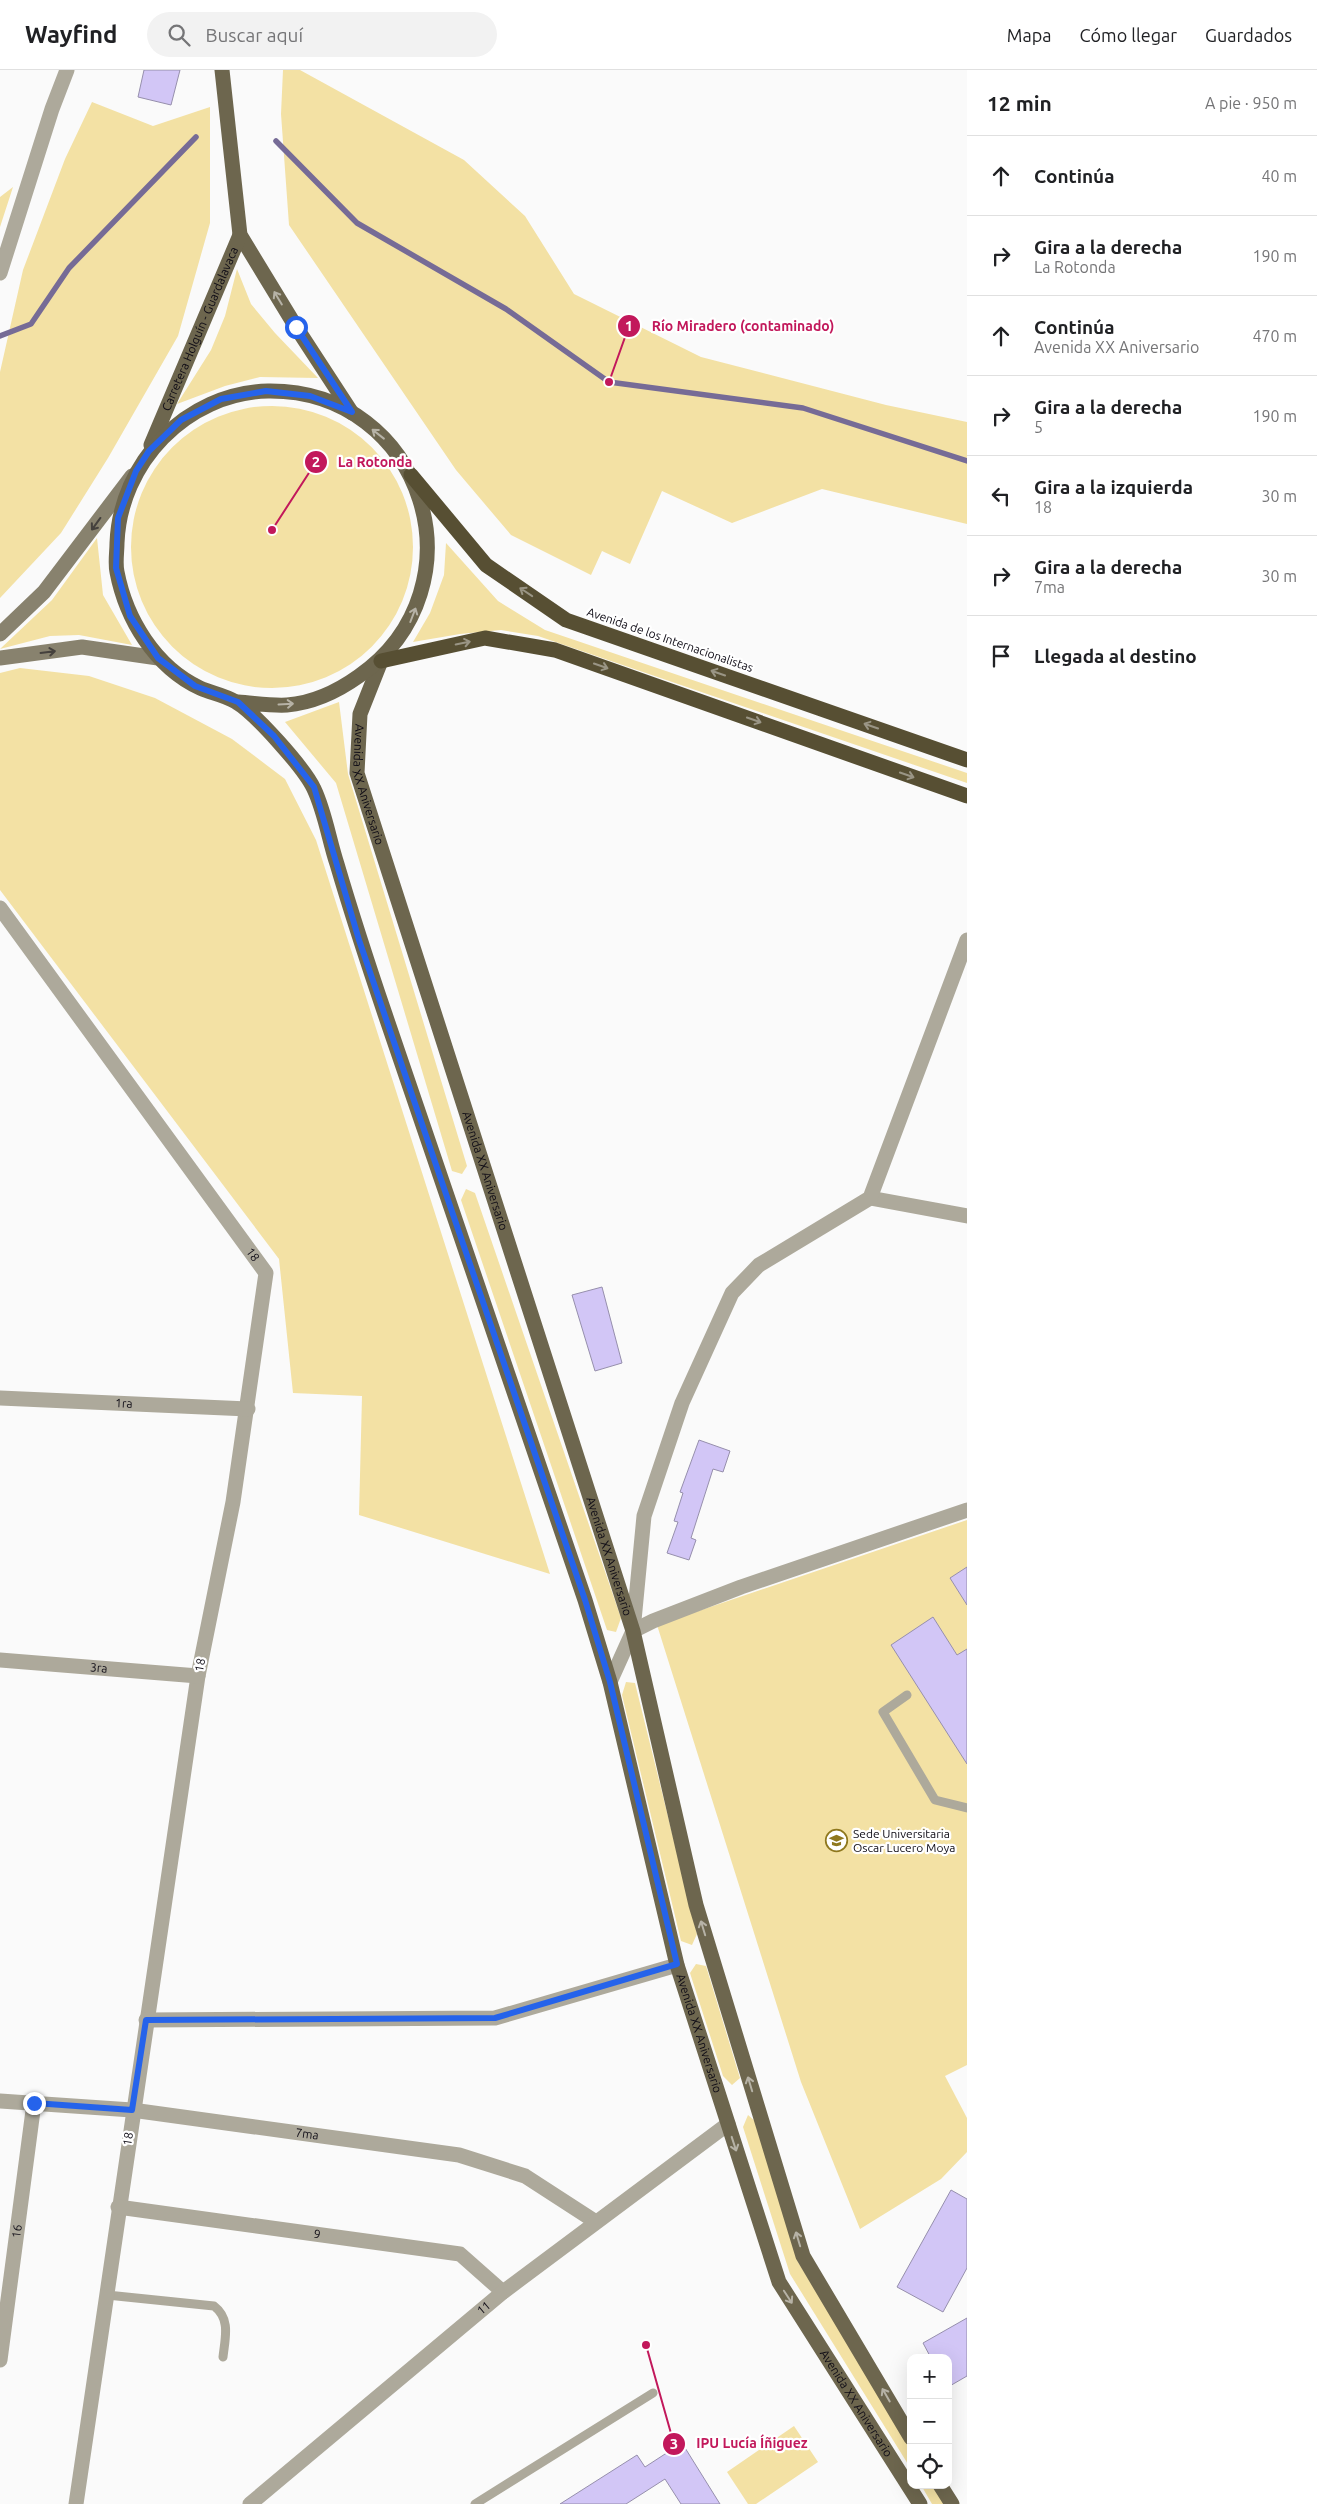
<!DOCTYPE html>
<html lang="es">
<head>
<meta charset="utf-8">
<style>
  :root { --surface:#fff; --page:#f2f2f2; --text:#202124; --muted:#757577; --line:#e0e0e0 }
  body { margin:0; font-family:Ubuntu,sans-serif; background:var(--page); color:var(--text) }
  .controls { position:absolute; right:15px; bottom:15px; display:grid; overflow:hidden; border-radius:10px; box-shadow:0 5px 20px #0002 }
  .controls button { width:45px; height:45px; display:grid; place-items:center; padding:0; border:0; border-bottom:1px solid var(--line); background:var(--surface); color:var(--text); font:25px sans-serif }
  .stop { position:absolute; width:15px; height:15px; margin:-11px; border:4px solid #2563eb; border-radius:50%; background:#fff }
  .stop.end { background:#2563eb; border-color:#fff; box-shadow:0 1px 5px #0008 }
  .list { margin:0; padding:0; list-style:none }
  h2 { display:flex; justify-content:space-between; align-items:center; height:65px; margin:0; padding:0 20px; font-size:21px }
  h2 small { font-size:16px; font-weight:400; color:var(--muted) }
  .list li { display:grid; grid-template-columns:32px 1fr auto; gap:15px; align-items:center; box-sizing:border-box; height:80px; padding:0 20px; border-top:1px solid var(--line) }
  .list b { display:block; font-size:19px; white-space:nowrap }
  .list p { margin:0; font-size:16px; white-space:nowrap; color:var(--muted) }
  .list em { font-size:16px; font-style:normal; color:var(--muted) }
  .icon { flex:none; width:28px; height:28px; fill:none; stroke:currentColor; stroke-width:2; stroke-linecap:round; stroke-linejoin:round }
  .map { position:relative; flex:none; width:967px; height:2434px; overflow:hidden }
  header { display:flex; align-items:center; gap:30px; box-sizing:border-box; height:70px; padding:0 25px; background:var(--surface); border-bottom:1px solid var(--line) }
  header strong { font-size:24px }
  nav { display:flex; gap:28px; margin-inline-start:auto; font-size:18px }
  .search { width:350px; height:45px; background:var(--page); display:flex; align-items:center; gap:12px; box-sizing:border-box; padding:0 18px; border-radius:28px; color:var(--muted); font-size:19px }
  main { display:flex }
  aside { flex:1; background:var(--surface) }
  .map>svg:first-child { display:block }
  .green { fill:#f3e1a4 }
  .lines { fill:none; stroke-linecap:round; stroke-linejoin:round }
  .stream { stroke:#766b96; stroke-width:5.5 }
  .building { fill:#d2c6f6; stroke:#968fac }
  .lane { stroke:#ada99b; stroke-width:9 }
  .street { stroke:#ada99b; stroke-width:15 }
  .secondary { stroke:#88826e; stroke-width:15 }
  .primary { stroke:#6d664e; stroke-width:15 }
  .highway { stroke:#574f33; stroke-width:15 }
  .oneway { stroke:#b6b2a6 }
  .oneway2 { stroke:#45413d }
  .oneway3 { stroke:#9a9585 }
  .route { stroke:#2563eb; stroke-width:6 }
  .labels { text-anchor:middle; stroke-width:4.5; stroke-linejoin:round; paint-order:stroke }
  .street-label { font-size:12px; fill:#0e0b15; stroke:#fff }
  .poi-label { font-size:12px; fill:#0e0b15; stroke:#fff; text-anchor:start }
  .leader { fill:none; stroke:#c2185b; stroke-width:2 }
  .callout-dot { fill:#c2185b; stroke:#fff; stroke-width:2 }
  .mark-label { font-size:15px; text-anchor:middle; font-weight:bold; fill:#fff }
  .callout-label { font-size:14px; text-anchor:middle; font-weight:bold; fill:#c2185b; stroke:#fff; stroke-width:4.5; stroke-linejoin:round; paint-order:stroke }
</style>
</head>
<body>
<header>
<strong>Wayfind</strong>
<div class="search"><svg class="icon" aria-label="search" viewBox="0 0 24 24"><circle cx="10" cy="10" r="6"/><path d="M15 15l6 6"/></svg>Buscar aquí</div>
<nav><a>Mapa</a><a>Cómo llegar</a><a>Guardados</a></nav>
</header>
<main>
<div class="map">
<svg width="967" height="2434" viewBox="0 0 967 2434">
  <rect width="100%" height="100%" fill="#fafafa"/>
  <path class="green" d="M283,0H300L464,90L525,146L574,224L701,287L886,335L967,352V454L822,419L732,453L662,421L630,494L602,481L591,505L511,465L456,400L289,155L281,44Z
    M92,32L153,56L210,37V153L178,266L108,388L61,463L0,528V302L23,200L65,89Z
    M13,117L0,157V127Z
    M237,199L251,234L275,263L318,308L260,307L225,316L177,334L211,280L225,246Z
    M131 477a141 141 0 1 1 282 0a141 141 0 1 1-282 0Z
    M97,468L103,525L132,575L79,565L50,566L0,579L52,530Z
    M446,473L498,531L545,560L967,703V713L538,566L501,560L460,564L413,572L430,543L444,505Z
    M20,598L89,606L155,628L232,669L285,709L316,770L550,1504L359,1445L362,1326L293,1323L279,1189L0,820V603Z
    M339,632L348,704L467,1096L462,1104L452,1101L336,713L285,652Z
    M466,1119L475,1123L621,1548L616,1562L607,1560L461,1130Z
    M967,1450V1995L945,2006L967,2048V2082L941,2109L860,2159L801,2012L657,1555Z
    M626,1612L635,1613L697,1864L692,1875L681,1871L622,1625Z
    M696,1894L706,1896L740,2008L732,2015L723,2006L690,1903Z
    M748,2045L755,2051L798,2192L911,2373V2399L790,2204L743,2057Z
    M794,2356L818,2392L756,2434H748L727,2402Z
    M921,2415H937L949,2434H932Z"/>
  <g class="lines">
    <path class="stream" d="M276,71L357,153L506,239L609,312L803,338L967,391
      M0,266L31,254L69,198L196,67"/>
  </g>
  <path class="building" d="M144,0H180L171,35L138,27Z
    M602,1217L622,1293L595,1301L572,1225Z
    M699,1370L730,1381L723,1402L713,1399L691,1468L696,1470L689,1490L667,1483L678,1452L674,1451L683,1423L680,1422Z
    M967,1497V1535L950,1508Z
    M933,1547L957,1585L967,1579V1694L891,1575Z
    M951,2120L967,2129V2198L943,2242L897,2217Z
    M967,2248V2306L948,2317V2288H931L923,2273Z
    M682,2373L720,2434H681L665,2409L626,2434H560L637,2385L645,2397Z"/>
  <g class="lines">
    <path class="lane" d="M907,1625L883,1642L935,1730L967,1738
      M107,2225L214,2236C231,2249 225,2268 223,2287
      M475,2434L653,2323"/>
    <g class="street">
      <path d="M0,203L52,39L67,0"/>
      <path id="s1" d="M0,838L266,1203L233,1432L198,1606L76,2434"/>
      <path d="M870,1128L967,1146"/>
      <path id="s2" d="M0,1328L248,1339"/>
      <path d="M633,1561L644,1446L682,1333L732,1223L759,1195L870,1128L967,870"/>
      <path id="s3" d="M0,1590L198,1606"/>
      <path d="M610,1612L633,1561L653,1551L741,1517L967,1440"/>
      <path d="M146,1950L495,1948L677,1895"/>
      <path id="s4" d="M0,2031L132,2040L459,2085L525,2106L596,2152"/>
      <path id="s5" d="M118,2137L460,2184L503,2222"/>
      <path id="s6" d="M0,2290L34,2033"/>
      <path id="s7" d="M250,2434L503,2222L728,2054"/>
    </g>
    <path class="secondary" d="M0,564L44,522L132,406
      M0,588L82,577L158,588"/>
    <g class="primary">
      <path d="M222,0L240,165L296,257L352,343"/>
      <path id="s8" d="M151,375L240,165"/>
      <path id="s9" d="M381,591L360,644L357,703L633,1561L696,1835L803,2186L911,2368"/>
      <path id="s10" d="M238,632C254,633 271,636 287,635C312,633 338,621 359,606C486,517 424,319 268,321C186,323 120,393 117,473C117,482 115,493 117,502C126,549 155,597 200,618C211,623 225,625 236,632C255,643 305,699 314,719C325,742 329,770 337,794C352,845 368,894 385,944C451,1139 518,1334 585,1530L610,1612L677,1895L779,2212L920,2434"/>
      <path d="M940,2415L952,2434"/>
    </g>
    <path class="highway" d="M411,405L486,495L566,550L967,690
      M381,591L485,568L555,580L967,726"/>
  </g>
  <defs><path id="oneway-shaft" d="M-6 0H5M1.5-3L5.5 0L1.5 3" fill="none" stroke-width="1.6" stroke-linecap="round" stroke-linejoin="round" transform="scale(1.25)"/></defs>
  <g class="oneway">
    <use href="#oneway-shaft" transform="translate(278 228) rotate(-121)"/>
    <use href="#oneway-shaft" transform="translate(378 364) rotate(-142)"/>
    <use href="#oneway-shaft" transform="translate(413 545) rotate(-69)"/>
    <use href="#oneway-shaft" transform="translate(286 634) rotate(-3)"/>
    <use href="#oneway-shaft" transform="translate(703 1858) rotate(-107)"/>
    <use href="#oneway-shaft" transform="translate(750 2014) rotate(-107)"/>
    <use href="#oneway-shaft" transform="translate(734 2074) rotate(72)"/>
    <use href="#oneway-shaft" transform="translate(798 2169) rotate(-107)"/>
    <use href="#oneway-shaft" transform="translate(788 2227) rotate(57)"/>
    <use href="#oneway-shaft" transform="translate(886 2325) rotate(-120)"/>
  </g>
  <g class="oneway2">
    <use href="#oneway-shaft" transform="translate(96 454) rotate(126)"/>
    <use href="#oneway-shaft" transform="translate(48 582) rotate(-7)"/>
  </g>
  <g class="oneway3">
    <use href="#oneway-shaft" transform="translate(526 522) rotate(-146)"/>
    <use href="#oneway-shaft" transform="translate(463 573) rotate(-12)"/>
    <use href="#oneway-shaft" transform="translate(601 596) rotate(19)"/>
    <use href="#oneway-shaft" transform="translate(718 603) rotate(-161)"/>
    <use href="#oneway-shaft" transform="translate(754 650) rotate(19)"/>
    <use href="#oneway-shaft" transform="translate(871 656) rotate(-161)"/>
    <use href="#oneway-shaft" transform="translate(907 705) rotate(19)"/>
  </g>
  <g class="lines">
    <path class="route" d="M34,2033L132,2040L146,1950L495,1948L677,1894L610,1612L585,1530L359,870L314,717L274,666L238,632L195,616L158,588L130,546L116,498L118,448L136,401L149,381L181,350L221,329L266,321L310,326L352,342L296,257"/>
  </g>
  <defs>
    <symbol id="university-ring" viewBox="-11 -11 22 22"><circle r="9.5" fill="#fff" stroke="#8f781e" stroke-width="1.5"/><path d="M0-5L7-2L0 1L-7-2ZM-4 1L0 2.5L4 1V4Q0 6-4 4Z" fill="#8f781e"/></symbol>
  </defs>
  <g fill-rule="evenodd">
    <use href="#university-ring" x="824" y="1758" width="25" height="25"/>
  </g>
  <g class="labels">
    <g class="street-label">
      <text dy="4" stroke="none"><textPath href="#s8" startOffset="126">Carretera Holguín - Guardalavaca</textPath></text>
      <text transform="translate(670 570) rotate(19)" y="4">Avenida de los Internacionalistas</text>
      <text dy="4" stroke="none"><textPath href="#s9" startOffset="129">Avenida XX Aniversario</textPath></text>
      <text dy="4" stroke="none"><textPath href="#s9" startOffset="534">Avenida XX Aniversario</textPath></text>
      <text dy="4" stroke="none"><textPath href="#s1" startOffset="429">18</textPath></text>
      <text dy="4" stroke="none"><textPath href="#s2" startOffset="124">1ra</textPath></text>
      <text dy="4" stroke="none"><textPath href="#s9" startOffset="939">Avenida XX Aniversario</textPath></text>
      <text transform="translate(200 1595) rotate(-79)" y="4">18</text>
      <text dy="4" stroke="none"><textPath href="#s3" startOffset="99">3ra</textPath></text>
      <text dy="4" stroke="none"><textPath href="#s10" startOffset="2400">Avenida XX Aniversario</textPath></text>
      <text dy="4" stroke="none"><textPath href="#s4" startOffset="309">7ma</textPath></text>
      <text transform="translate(128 2069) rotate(-81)" y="4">18</text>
      <text dy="4" stroke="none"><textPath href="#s6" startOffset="130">16</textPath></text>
      <text dy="4" stroke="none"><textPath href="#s5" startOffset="201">9</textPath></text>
      <text dy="4" stroke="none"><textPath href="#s7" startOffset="305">11</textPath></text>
      <text dy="4" stroke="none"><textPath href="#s10" startOffset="2805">Avenida XX Aniversario</textPath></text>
    </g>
    <g class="poi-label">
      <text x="853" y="1768">Sede Universitaria<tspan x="853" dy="14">Oscar Lucero Moya</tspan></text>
    </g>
  </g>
  <path class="leader" d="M609 312L629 256M272 460L316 392M646 2275L674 2374"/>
  <g class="callout-dot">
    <circle cx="609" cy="312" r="5"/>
    <circle cx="272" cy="460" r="5"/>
    <circle cx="646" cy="2275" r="5"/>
    <circle cx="629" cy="256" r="12"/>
    <circle cx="316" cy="392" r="12"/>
    <circle cx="674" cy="2374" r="12"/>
  </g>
  <g class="mark-label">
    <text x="629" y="261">1</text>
    <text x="316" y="397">2</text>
    <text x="674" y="2379">3</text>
  </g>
  <g class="callout-label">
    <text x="743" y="261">Río Miradero (contaminado)</text>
    <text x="375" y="397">La Rotonda</text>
    <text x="752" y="2378">IPU Lucía Íñiguez</text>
  </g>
</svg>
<div class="controls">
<button>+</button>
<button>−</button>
<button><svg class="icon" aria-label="locate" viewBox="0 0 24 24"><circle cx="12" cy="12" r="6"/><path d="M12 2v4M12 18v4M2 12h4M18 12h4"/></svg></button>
</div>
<div class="stop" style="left:296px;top:257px"></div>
<div class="stop end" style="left:34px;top:2033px"></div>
</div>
<aside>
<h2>12 min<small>A pie · 950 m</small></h2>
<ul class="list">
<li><svg class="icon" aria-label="ahead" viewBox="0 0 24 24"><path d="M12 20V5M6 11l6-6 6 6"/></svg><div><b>Continúa</b></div><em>40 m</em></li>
<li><svg class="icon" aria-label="right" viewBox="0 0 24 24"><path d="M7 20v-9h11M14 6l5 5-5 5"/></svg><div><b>Gira a la derecha</b><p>La Rotonda</p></div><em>190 m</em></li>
<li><svg class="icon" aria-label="ahead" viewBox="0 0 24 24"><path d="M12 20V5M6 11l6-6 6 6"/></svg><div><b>Continúa</b><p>Avenida XX Aniversario</p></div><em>470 m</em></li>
<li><svg class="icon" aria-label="right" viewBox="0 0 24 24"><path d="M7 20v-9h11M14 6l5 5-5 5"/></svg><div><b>Gira a la derecha</b><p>5</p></div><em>190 m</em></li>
<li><svg class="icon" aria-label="left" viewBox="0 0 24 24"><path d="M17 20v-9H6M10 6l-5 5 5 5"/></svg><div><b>Gira a la izquierda</b><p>18</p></div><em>30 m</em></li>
<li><svg class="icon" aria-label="right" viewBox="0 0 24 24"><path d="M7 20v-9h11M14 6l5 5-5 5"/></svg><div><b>Gira a la derecha</b><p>7ma</p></div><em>30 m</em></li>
<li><svg class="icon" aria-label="arrive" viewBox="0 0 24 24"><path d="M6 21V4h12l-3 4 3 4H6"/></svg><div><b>Llegada al destino</b></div></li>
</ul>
</aside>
</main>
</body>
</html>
